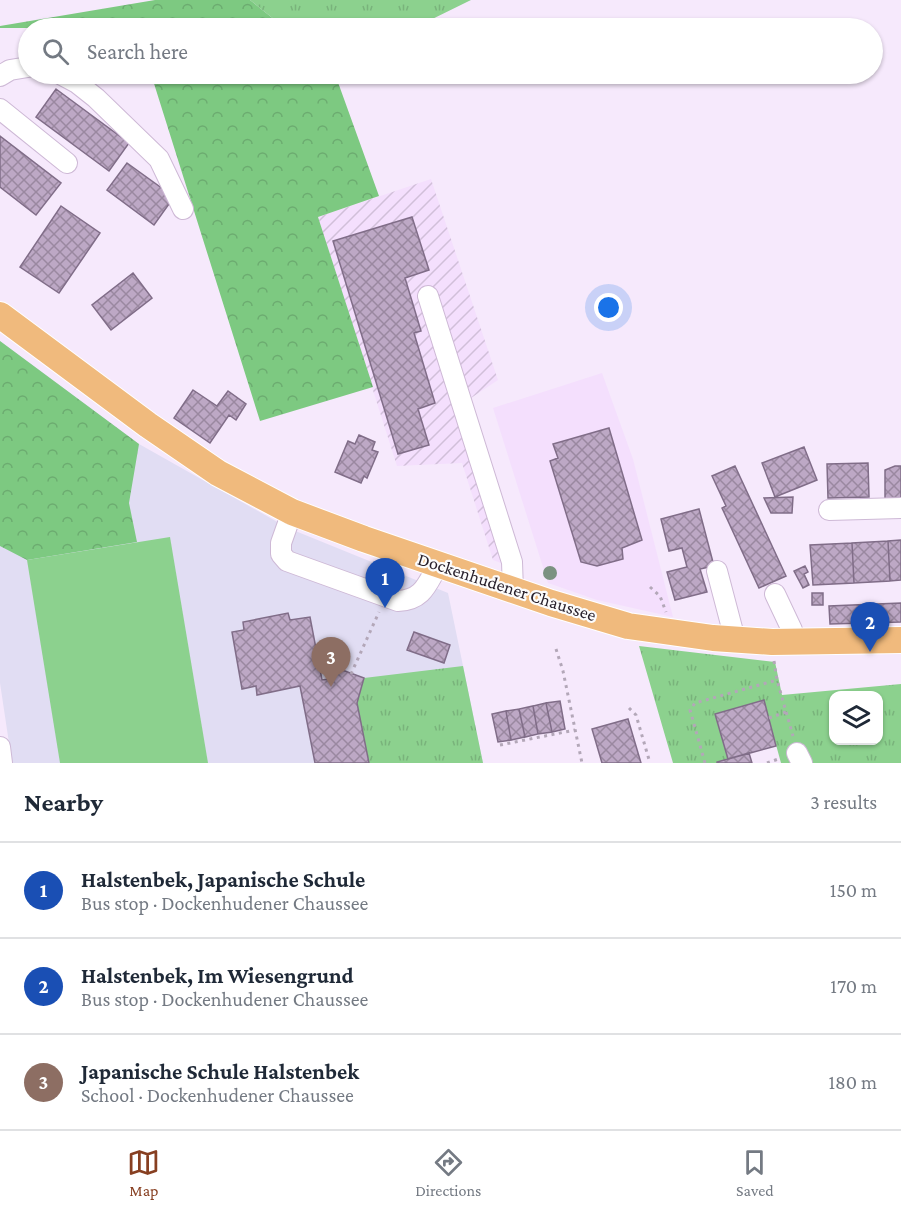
<!DOCTYPE html>
<html lang="en">
<head>
<meta charset="utf-8">
<style>
  :root { --surface:#fff; --page:#f2f2f3; --text:#1f2937; --muted:#747a83; --line:#e0e1e3; --accent:#873f21 }
  body { margin:0; font-family:"Crimson Pro",serif; background:var(--page); color:var(--text) }
  .controls { position:absolute; right:18px; bottom:18px; display:grid; overflow:hidden; border-radius:12px; box-shadow:0 2px 4px #0004 }
  .controls button { width:54px; height:54px; display:grid; place-items:center; padding:0; border:0; border-bottom:2px solid var(--line); background:var(--surface); color:var(--text); font:30px sans-serif }
  .you { position:absolute; left:609px; top:308px; width:21px; height:21px; margin:-15px; border:4px solid #fff; border-radius:50%; background:#1a73e8; box-shadow:0 0 0 9px #1a73e833 }
  .badge { display:grid; place-items:center; width:39px; height:39px; border-radius:50%; background:var(--accent); color:#fff; font-size:20px; font-weight:700 }
  .pin { position:absolute; translate:-50% -50px; filter:drop-shadow(0 2px 3px #0008) }
  .pin::after { content:''; position:absolute; top:32px; width:21px; height:18px; background:inherit; clip-path:polygon(0 0,100% 0,50% 100%) }
  .list { margin:0; padding:0; list-style:none }
  h2 { display:flex; justify-content:space-between; align-items:center; height:78px; margin:0; padding:0 24px; font-size:26px }
  h2 small { font-size:20px; font-weight:400; color:var(--muted) }
  .list li { display:grid; grid-template-columns:39px 1fr auto; gap:18px; align-items:center; box-sizing:border-box; height:96px; padding:0 24px; border-top:2px solid var(--line) }
  .list b { display:block; font-size:22px; white-space:nowrap }
  .list p { margin:0; font-size:20px; white-space:nowrap; color:var(--muted) }
  .list em { font-size:20px; font-style:normal; color:var(--muted) }
  .icon { flex:none; width:33px; height:33px; fill:none; stroke:currentColor; stroke-width:2; stroke-linecap:round; stroke-linejoin:round }
  .map { position:relative; flex:none; width:901px; height:763px; overflow:hidden }
  .search { position:absolute; background:var(--surface); box-shadow:0 2px 4px #0004; left:18px; right:18px; top:18px; height:66px; display:flex; align-items:center; gap:15px; box-sizing:border-box; padding:0 21px; border-radius:33px; color:var(--muted); font-size:22px }
  .sheet { height:366px; background:var(--surface) }
  nav { display:flex; justify-content:space-around; align-items:center; box-sizing:border-box; height:84px; border-top:2px solid var(--line); background:var(--surface); font-size:16px; color:var(--muted) }
  nav a { display:grid; justify-items:center; gap:3px }
  nav .on { color:var(--accent) }
  .map>svg:first-child { display:block }
  .built { fill:#f4dffd }
  .industrial { fill:url(#industrial-furrows) }
  .education { fill:#e1ddf3 }
  .grass { fill:url(#grass-tufts); fill-rule:evenodd }
  .forest { fill:url(#forest-crowns) }
  .pitch { fill:#8cd18e }
  .building { fill:url(#building-cross-hatch); stroke:#806d88; stroke-width:1.5 }
  .lines { fill:none; stroke-linecap:round; stroke-linejoin:round }
  .minor-casing { stroke:#ceb9d6; stroke-width:22 }
  .major-casing { stroke:#fff; stroke-width:28 }
  .path { stroke:#b3a7b8; stroke-width:3; stroke-dasharray:3 4.5; stroke-linecap:butt }
  .minor { stroke:#fff; stroke-width:20 }
  .major { stroke:#f0ba7d; stroke-width:26 }
  .tree { fill:#7b9281 }
  .labels { text-anchor:middle; stroke-width:4.5; stroke-linejoin:round; paint-order:stroke }
  .street-label { font-size:18px; fill:#271f2a; stroke:#fcfcfc }
</style>
</head>
<body>
<div class="map">
<svg width="901" height="763" viewBox="0 0 901 763">
  <defs>
    <pattern id="industrial-furrows" width="10" height="10" patternUnits="userSpaceOnUse" patternTransform="scale(1.5)"><rect width="10" height="10" fill="#f4dffd"/><path d="M-1 1l2-2M0 10L10 0M9 11l2-2" fill="none" stroke="#d1bfd9"/></pattern>
    <pattern id="grass-tufts" width="24" height="20" patternUnits="userSpaceOnUse" patternTransform="scale(1.5)"><rect width="24" height="20" fill="#8cd18e"/><path d="M3 7l-1-3M5 7V3M7 7l1-3M15 17l-1-3M17 17v-4M19 17l1-3" fill="none" stroke="#79b37b"/></pattern>
    <pattern id="forest-crowns" width="20" height="18" patternUnits="userSpaceOnUse" patternTransform="scale(1.5)"><rect width="20" height="18" fill="#7dc981"/><path d="M2 6a3 3 0 1 1 6 0M12 15a3 3 0 1 1 6 0" fill="none" stroke="#6cac70"/></pattern>
    <pattern id="building-cross-hatch" width="8" height="8" patternUnits="userSpaceOnUse" patternTransform="scale(1.5)"><rect width="8" height="8" fill="#bda8c5"/><path d="M0 0l8 8M0 8l8-8" fill="none" stroke="#9a88a0"/></pattern>
  </defs>
  <rect width="100%" height="100%" fill="#f6e9fc"/>
  <path class="built" d="M602,373L633,459L673,617L597,600L548,583L493,408Z"/>
  <path class="industrial" d="M431,179L498,380L462,404L519,570L493,560L462,463L397,466L318,217Z"/>
  <path class="education" d="M0,341L139,444L288,528L448,593L483,763H12L0,683Z"/>
  <path class="grass" d="M250,0H471L414,28H285Z
    M639,646L775,662L782,695L901,684V763H781L764,701L728,759L717,763H673ZM834,696H878V740H834Z
    M463,666L483,763H369L357,703L364,678Z"/>
  <path class="forest" d="M155,0H250L285,28H0V26Z
    M151,74H335L379,196L318,217L373,387L260,421Z
    M0,341L139,444L129,503L137,542L27,560L0,546Z"/>
  <path class="pitch" d="M170,537L208,763H60L27,560Z"/>
  <path class="building" d="M56,89L129,143L109,171L36,117Z
    M0,136L61,183L36,215L0,187Z
    M127,163L174,197L154,225L107,190Z
    M61,206L100,233L59,293L20,267Z
    M412,217L429,270L405,278L421,331L414,333L435,403L418,409L429,445L398,454L333,241Z
    M133,273L152,298L111,330L92,305Z
    M193,390L217,406L228,391L246,404L236,420L229,415L210,443L174,418Z
    M609,428L642,540L622,548L623,559L597,566L581,562L550,461L558,458L553,444Z
    M359,435L375,442L372,450L378,452L367,478L364,476L361,483L335,472L348,441L355,444Z
    M804,447L817,480L775,497L762,463Z
    M868,463L869,497L828,498L827,464Z
    M735,466L786,576L759,588L722,508L726,506L712,476Z
    M895,466H901V498L885,499V470Z
    M793,497L792,513H771L764,498Z
    M699,509L714,566L700,569L707,592L675,600L667,572L687,567L682,548L669,551L661,519Z
    M901,540V580L890,581L888,541Z
    M888,541L890,581L854,583L852,543Z
    M852,543L854,583L813,585L810,545Z
    M805,566L808,572L804,574L809,585L803,588L794,571Z
    M812,593H823V605H812Z
    M901,603V622L830,624L829,606Z
    M288,613L290,620L310,617L322,680L329,679L334,667L364,678L357,703L369,763H315L300,686L257,695L256,686L242,689L232,632L244,630L243,622Z
    M414,632L450,645L444,663L407,650Z
    M764,700L776,746L728,759L715,714Z
    M560,701L565,729L552,732L546,703Z
    M546,703L552,732L538,734L533,706Z
    M533,706L538,734L525,737L519,709Z
    M519,709L525,737L511,740L506,711Z
    M506,711L511,740L498,742L492,714Z
    M628,719L641,763H602L592,729Z
    M749,753L752,763H717V762Z"/>
  <g class="lines">
    <defs>
      <path id="minor" d="M60,74L77,83L96,98L159,159L183,209
        M0,76L10,70L28,67
        M0,109L67,163
        M428,296L512,562L513,591
        M829,510L901,508
        M292,512L281,543V554L287,561L398,601C423,600 427,584 438,565
        M717,571L732,628L733,640
        M775,594L792,630L790,642
        M0,747L2,763
        M797,753L802,763"/>
      <path id="major" d="M0,315L148,425L218,473L292,512L364,539L551,603L628,626L713,638L772,642L901,640"/>
    </defs>
    <use href="#minor" class="minor-casing"/>
    <use href="#major" class="major-casing"/>
    <path class="path" d="M650,587L660,596L666,612
      M556,649L563,671L582,763
      M774,661L777,680L793,736
      M351,674L379,612
      M629,708L636,715L650,763
      M769,718L786,712
      M500,745L575,730
      M705,763L690,710L695,703L777,680
      M767,763L781,758"/>
    <use href="#minor" class="minor"/>
    <use href="#major" class="major"/>
  </g>
  <circle class="tree" cx="550" cy="573" r="7"/>
  <g class="labels">
    <g class="street-label">
      <text transform="translate(507 587) rotate(18)" y="6">Dockenhudener Chaussee</text>
    </g>
  </g>
</svg>
<div class="controls">
<button><svg class="icon" aria-label="layers" viewBox="0 0 24 24"><path d="M12 4l9 5-9 5-9-5zM3 14l9 5 9-5"/></svg></button>
</div>
<div class="you"></div>
<div class="pin badge" style="left:385px;top:608px;background:#1a4fb4">1</div>
<div class="pin badge" style="left:870px;top:652px;background:#1a4fb4">2</div>
<div class="pin badge" style="left:331px;top:687px;background:#8d6e63">3</div>
<div class="search"><svg class="icon" aria-label="search" viewBox="0 0 24 24"><circle cx="10" cy="10" r="6"/><path d="M15 15l6 6"/></svg>Search here</div>
</div>
<section class="sheet">
<h2>Nearby<small>3 results</small></h2>
<ul class="list">
<li><span class="badge" style="background:#1a4fb4">1</span><div><b>Halstenbek, Japanische Schule</b><p>Bus stop · Dockenhudener Chaussee</p></div><em>150 m</em></li>
<li><span class="badge" style="background:#1a4fb4">2</span><div><b>Halstenbek, Im Wiesengrund</b><p>Bus stop · Dockenhudener Chaussee</p></div><em>170 m</em></li>
<li><span class="badge" style="background:#8d6e63">3</span><div><b>Japanische Schule Halstenbek</b><p>School · Dockenhudener Chaussee</p></div><em>180 m</em></li>
</ul>
</section>
<nav>
<a class="on"><svg class="icon" aria-label="map" viewBox="0 0 24 24"><path d="M3 6l6-2 6 2 6-2v14l-6 2-6-2-6 2zM9 4v14M15 6v14"/></svg>Map</a>
<a><svg class="icon" aria-label="directions" viewBox="0 0 24 24"><path d="M12 3l9 9-9 9-9-9zM9 14v-3h6M13 9l2 2-2 2"/></svg>Directions</a>
<a><svg class="icon" aria-label="saved" viewBox="0 0 24 24"><path d="M7 4h10v16l-5-4-5 4z"/></svg>Saved</a>
</nav>
</body>
</html>
